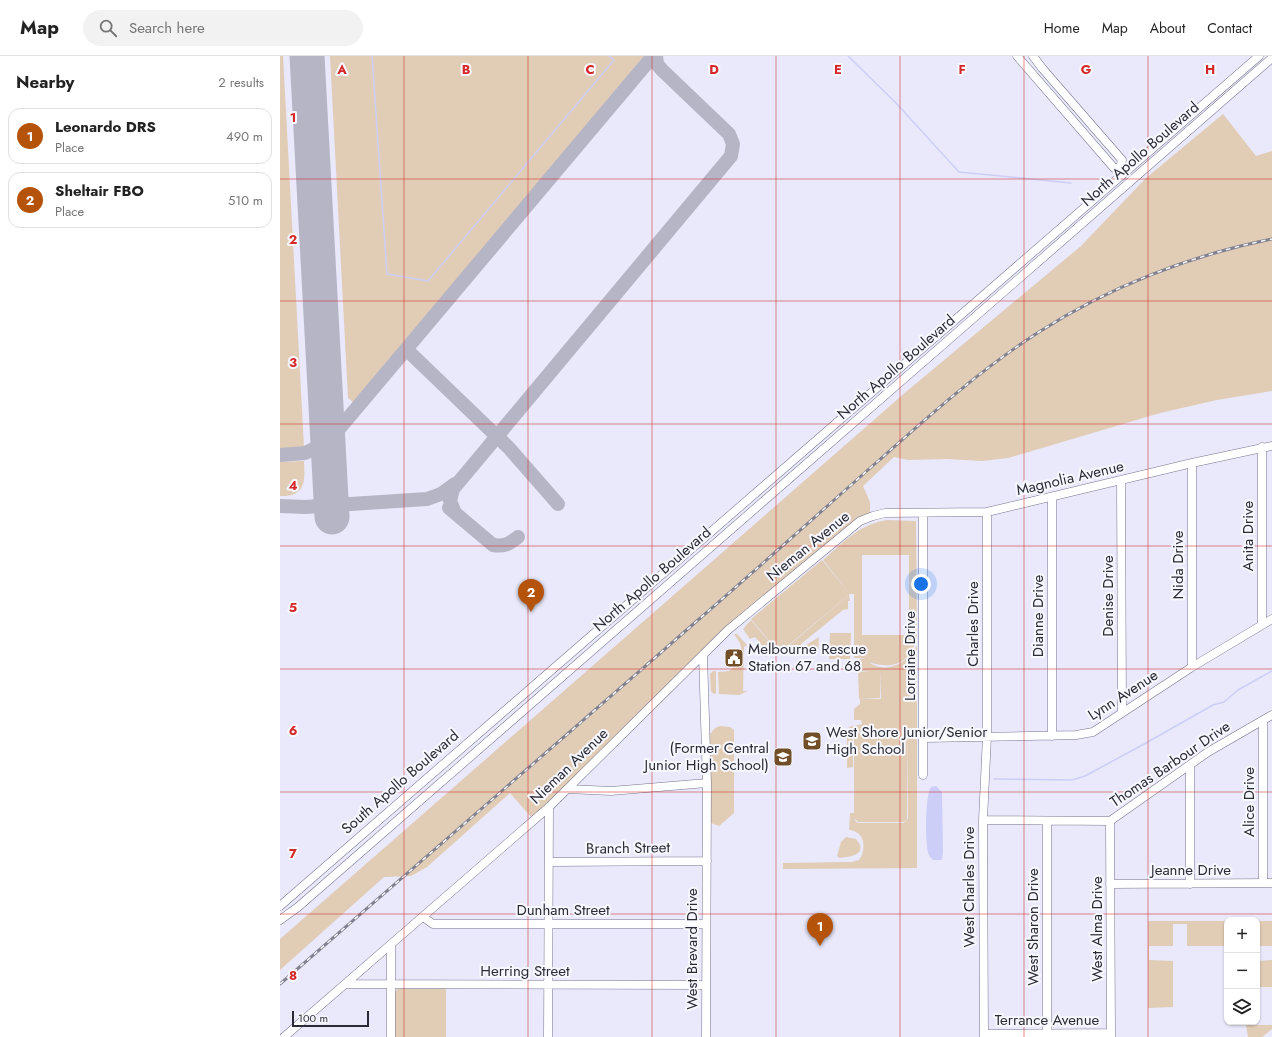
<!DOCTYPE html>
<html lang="en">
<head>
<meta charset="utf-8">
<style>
  :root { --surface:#fff; --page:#f2f2f2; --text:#222; --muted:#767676; --line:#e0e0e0; --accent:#b45309 }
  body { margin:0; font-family:Jost,sans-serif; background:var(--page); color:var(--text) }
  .controls { position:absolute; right:12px; bottom:12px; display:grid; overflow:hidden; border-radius:8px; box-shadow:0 1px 3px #0004 }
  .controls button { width:36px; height:36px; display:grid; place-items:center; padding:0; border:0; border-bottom:1px solid var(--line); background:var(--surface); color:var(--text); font:20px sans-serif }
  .scale { position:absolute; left:12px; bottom:10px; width:77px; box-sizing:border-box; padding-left:4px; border:2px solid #2b2b36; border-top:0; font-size:11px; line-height:14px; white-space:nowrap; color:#2b2b36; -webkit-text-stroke:3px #f7f8fe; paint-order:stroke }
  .you { position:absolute; left:641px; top:528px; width:14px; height:14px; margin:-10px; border:3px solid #fff; border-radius:50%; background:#1a73e8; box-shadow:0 0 0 6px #1a73e833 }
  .badge { display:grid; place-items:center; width:26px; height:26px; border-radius:50%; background:var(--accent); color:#fff; font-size:13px; font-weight:700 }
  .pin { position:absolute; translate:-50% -33px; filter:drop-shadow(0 1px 2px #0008) }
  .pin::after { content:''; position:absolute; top:21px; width:14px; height:12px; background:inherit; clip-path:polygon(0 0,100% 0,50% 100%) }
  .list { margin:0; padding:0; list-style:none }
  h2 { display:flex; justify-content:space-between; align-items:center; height:52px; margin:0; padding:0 16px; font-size:17px }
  h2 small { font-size:13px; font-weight:400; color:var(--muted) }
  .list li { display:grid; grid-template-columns:26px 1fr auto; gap:12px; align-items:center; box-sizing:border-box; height:56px; margin:0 8px 8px; padding:0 8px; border:1px solid var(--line); border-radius:12px }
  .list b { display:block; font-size:15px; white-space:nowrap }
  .list p { margin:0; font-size:13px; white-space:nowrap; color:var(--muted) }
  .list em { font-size:13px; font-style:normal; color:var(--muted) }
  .icon { flex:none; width:22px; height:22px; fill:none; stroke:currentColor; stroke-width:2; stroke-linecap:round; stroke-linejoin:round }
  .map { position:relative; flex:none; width:992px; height:981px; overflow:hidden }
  header { display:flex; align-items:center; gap:24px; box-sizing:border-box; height:56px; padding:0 20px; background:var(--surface); border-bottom:1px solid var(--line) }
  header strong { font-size:19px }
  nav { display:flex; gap:22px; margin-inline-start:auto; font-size:14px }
  .search { width:280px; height:36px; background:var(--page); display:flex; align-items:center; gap:10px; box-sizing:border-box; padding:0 14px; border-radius:22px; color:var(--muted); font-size:15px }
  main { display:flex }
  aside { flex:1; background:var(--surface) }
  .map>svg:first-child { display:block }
  .green { fill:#e1ccb6; fill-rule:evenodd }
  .water { fill:#cdcef7 }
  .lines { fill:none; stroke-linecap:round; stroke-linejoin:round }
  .stream { stroke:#cdcef7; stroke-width:1.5 }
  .taxiway { stroke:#b5b5c5; stroke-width:14 }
  .runway { stroke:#b5b5c5; stroke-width:35 }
  .minor-casing { stroke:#75758f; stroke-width:9 }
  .minor { stroke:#fff; stroke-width:8 }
  .rail-casing { stroke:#81818f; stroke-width:3 }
  .rail { stroke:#f7f8fe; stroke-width:1.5; stroke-dasharray:4.5; stroke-linecap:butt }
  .grid { fill:none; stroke:#d62828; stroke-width:1; stroke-opacity:0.55 }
  .labels { text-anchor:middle; stroke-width:4; stroke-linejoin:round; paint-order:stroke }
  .street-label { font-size:15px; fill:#2b2b36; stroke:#f7f8fe }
  .poi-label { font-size:15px; fill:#2b2b36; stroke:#f7f8fe; text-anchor:start }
  .grid-label { font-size:13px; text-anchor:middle; font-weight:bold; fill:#d62828; stroke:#f7f8fe; stroke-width:4; stroke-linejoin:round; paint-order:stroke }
</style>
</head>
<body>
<header>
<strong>Map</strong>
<div class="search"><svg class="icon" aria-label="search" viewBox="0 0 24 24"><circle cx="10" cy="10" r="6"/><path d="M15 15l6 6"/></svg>Search here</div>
<nav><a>Home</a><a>Map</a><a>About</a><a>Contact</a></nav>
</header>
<main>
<aside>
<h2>Nearby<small>2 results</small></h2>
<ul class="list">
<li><span class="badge">1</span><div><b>Leonardo DRS</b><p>Place</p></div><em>490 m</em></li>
<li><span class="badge">2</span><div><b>Sheltair FBO</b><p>Place</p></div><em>510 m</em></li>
</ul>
</aside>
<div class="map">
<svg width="992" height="981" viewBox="0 0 992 981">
  <rect width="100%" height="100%" fill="#e9e9fb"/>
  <path class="green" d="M0,0H3L24,391L21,395L2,397L0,396Z
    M50,0H364L79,343L73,346L68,342Z
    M943,58L976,100L992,95V335L937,344L880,357L728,402L702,405L667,403L628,404L614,401L583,430L590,446V457L565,472L446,572L252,762L230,737L147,811L131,820L104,821L0,914V883L627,335L801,190L866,122Z
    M22,405H24C25,425 26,441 0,440V406Z
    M607,464L636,465L637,580C631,608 613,614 589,606C601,616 620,611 629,600C632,597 634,593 637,590V812L503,813V807L572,806L579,804C587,793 585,775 569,774L570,757H574V681L579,677L624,676H579L573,681V711L567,712V681H569V671L582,668L581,664H574V653L580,648V643H601L600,616V642L579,643L578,616H590L578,615L577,610L581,609L579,603L585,602H574V538H570L543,504C564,486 578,469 607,464ZM582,499H629V579H582ZM625,676H627L628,679V762L624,767H579L576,766L574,762L578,766H624L627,763L628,679Z
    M542,504L570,538L499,597L471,563Z
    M569,539L570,545H568V553L563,554L521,588L523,591L539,581L538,595L500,597Z
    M471,564L498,596L488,597L486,601L483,598L486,595L475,581L470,583L463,573Z
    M550,577H571L570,603H549Z
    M457,578L467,589L464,591L463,635H468L459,639L439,638L438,616L449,615L463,603L460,587L454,578Z
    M433,615H436V637L434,638L431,635L430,618Z
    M440,670L450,671L454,674V757L439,770L431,767L430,678L435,672Z
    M566,781L576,783C589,798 571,801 560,802L557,800L561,786Z
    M868,865H947V890H907V868H893V890H869V904L893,905V951L868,952Z
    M977,865H992V890H977Z
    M992,904V931H977V905Z
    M118,932H166V981H115V936Z
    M966,969H992V973L982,981H968Z"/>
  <path class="water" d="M656,730L662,736L663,796L662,804H653C651,802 649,800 648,797C645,786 645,739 651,731Z"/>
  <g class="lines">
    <path class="stream" d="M92,0L107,218L148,225L334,4L329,0
      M568,0L616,47L679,116L791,127
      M714,723L792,724L805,720L866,687L933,649L944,646L958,634L992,615"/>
    <path class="taxiway" d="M126,293L229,392L278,448
      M0,399L25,397L48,386L373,0
      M0,450L25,451L147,443L161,438L175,428
      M169,452L213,489C224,491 229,488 238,481
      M175,457L170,445L173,433L451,100L453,88L449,78L382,14L377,8L376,0"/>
    <path class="runway" d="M27,0L52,461"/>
    <defs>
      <path id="minor" d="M737,0L834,112H840
        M753,0L762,12L842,104L840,112
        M982,391V569
        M912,407V611
        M841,424L842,656
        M643,457V719
        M423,599L427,727L426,981
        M983,665V827
        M772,680V441
        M644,682L796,679L813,676L912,611L992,563
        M288,733L331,735L427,727
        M703,764L830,765L928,696L992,659
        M830,765L831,981
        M767,766V977
        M269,806L427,805
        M830,828L992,827
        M910,828V709
        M0,850L979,0
        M143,861L153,868H426
        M0,864L18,851L992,2
        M111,888V981
        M65,928L425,929
        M704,978L831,977
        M4,981L269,751L448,574L580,465L593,460L605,457L707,456L912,407L992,390
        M268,981L269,751
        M704,981L703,764L707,680V456"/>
    </defs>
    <use href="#minor" class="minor-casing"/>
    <use href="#minor" class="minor"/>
    <defs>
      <path id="rail" d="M0,928C139,807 279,686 418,564C478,512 537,459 597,406C649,360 701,313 759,276C829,231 911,199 992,183"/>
    </defs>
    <use href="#rail" class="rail-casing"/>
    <use href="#rail" class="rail"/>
  </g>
  <path class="grid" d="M124,0V981M248,0V981M372,0V981M496,0V981M620,0V981M744,0V981M868,0V981M0,123H992M0,245H992M0,368H992M0,490H992M0,613H992M0,736H992M0,858H992"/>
  <defs>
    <symbol id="civic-square" viewBox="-11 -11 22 22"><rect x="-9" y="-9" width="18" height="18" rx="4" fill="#714e27" stroke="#f7f8fe"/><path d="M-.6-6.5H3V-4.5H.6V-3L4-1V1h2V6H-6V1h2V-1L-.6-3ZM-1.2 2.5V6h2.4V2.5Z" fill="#fff"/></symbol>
    <symbol id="school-square" viewBox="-11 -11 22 22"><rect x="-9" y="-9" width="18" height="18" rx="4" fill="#714e27" stroke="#f7f8fe"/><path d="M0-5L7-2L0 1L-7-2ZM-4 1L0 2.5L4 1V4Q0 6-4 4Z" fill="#fff"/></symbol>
  </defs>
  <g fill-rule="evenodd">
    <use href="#civic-square" x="443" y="591" width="22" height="22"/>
    <use href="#school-square" x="521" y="674" width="22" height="22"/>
    <use href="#school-square" x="492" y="690" width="22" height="22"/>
  </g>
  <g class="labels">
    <g class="street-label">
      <text transform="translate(860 98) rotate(-41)" y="5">North Apollo Boulevard</text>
      <text transform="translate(616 311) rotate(-41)" y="5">North Apollo Boulevard</text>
      <text transform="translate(790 422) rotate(-13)" y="5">Magnolia Avenue</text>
      <text transform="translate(968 480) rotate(-90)" y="5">Anita Drive</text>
      <text transform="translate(528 490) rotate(-39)" y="5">Nieman Avenue</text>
      <text transform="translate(898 509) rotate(-90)" y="5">Nida Drive</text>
      <text transform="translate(372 523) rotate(-41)" y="5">North Apollo Boulevard</text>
      <text transform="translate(828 540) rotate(-90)" y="5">Denise Drive</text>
      <text transform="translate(758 560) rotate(-90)" y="5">Dianne Drive</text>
      <text transform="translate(693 568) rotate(-90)" y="5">Charles Drive</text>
      <text transform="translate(630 600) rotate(-90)" y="5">Lorraine Drive</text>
      <text transform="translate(843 639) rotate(-33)" y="5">Lynn Avenue</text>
      <text transform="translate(890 708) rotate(-34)" y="5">Thomas Barbour Drive</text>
      <text transform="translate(289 710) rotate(-44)" y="5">Nieman Avenue</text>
      <text transform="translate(120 726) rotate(-41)" y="5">South Apollo Boulevard</text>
      <text transform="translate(969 746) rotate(-90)" y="5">Alice Drive</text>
      <text transform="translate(348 792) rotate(-1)" y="5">Branch Street</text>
      <text x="911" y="819">Jeanne Drive</text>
      <text transform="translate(689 831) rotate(-90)" y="5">West Charles Drive</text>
      <text x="283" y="859">Dunham Street</text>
      <text transform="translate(753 871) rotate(-90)" y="5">West Sharon Drive</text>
      <text transform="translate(817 873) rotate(-90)" y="5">West Alma Drive</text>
      <text transform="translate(412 893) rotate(-90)" y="5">West Brevard Drive</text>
      <text x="245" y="920">Herring Street</text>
      <text x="767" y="969">Terrance Avenue</text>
    </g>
    <g class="poi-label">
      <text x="468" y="598">Melbourne Rescue<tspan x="468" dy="17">Station 67 and 68</tspan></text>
      <text x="546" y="681">West Shore Junior/Senior<tspan x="546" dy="17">High School</tspan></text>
      <text x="489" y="697" text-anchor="end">(Former Central<tspan x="489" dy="17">Junior High School)</tspan></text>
    </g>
  </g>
  <g class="grid-label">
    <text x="62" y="18">A</text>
    <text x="186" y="18">B</text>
    <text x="310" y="18">C</text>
    <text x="434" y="18">D</text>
    <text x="558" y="18">E</text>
    <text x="682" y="18">F</text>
    <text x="806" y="18">G</text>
    <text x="930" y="18">H</text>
    <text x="13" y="66">1</text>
    <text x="13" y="188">2</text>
    <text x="13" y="311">3</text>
    <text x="13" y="434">4</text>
    <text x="13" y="556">5</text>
    <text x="13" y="679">6</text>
    <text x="13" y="802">7</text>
    <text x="13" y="924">8</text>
  </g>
</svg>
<div class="controls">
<button>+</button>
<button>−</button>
<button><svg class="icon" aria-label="layers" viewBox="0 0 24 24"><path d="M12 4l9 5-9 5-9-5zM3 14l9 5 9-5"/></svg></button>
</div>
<div class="scale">100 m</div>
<div class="you"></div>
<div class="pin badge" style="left:540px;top:890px">1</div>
<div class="pin badge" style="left:251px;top:556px">2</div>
</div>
</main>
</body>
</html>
